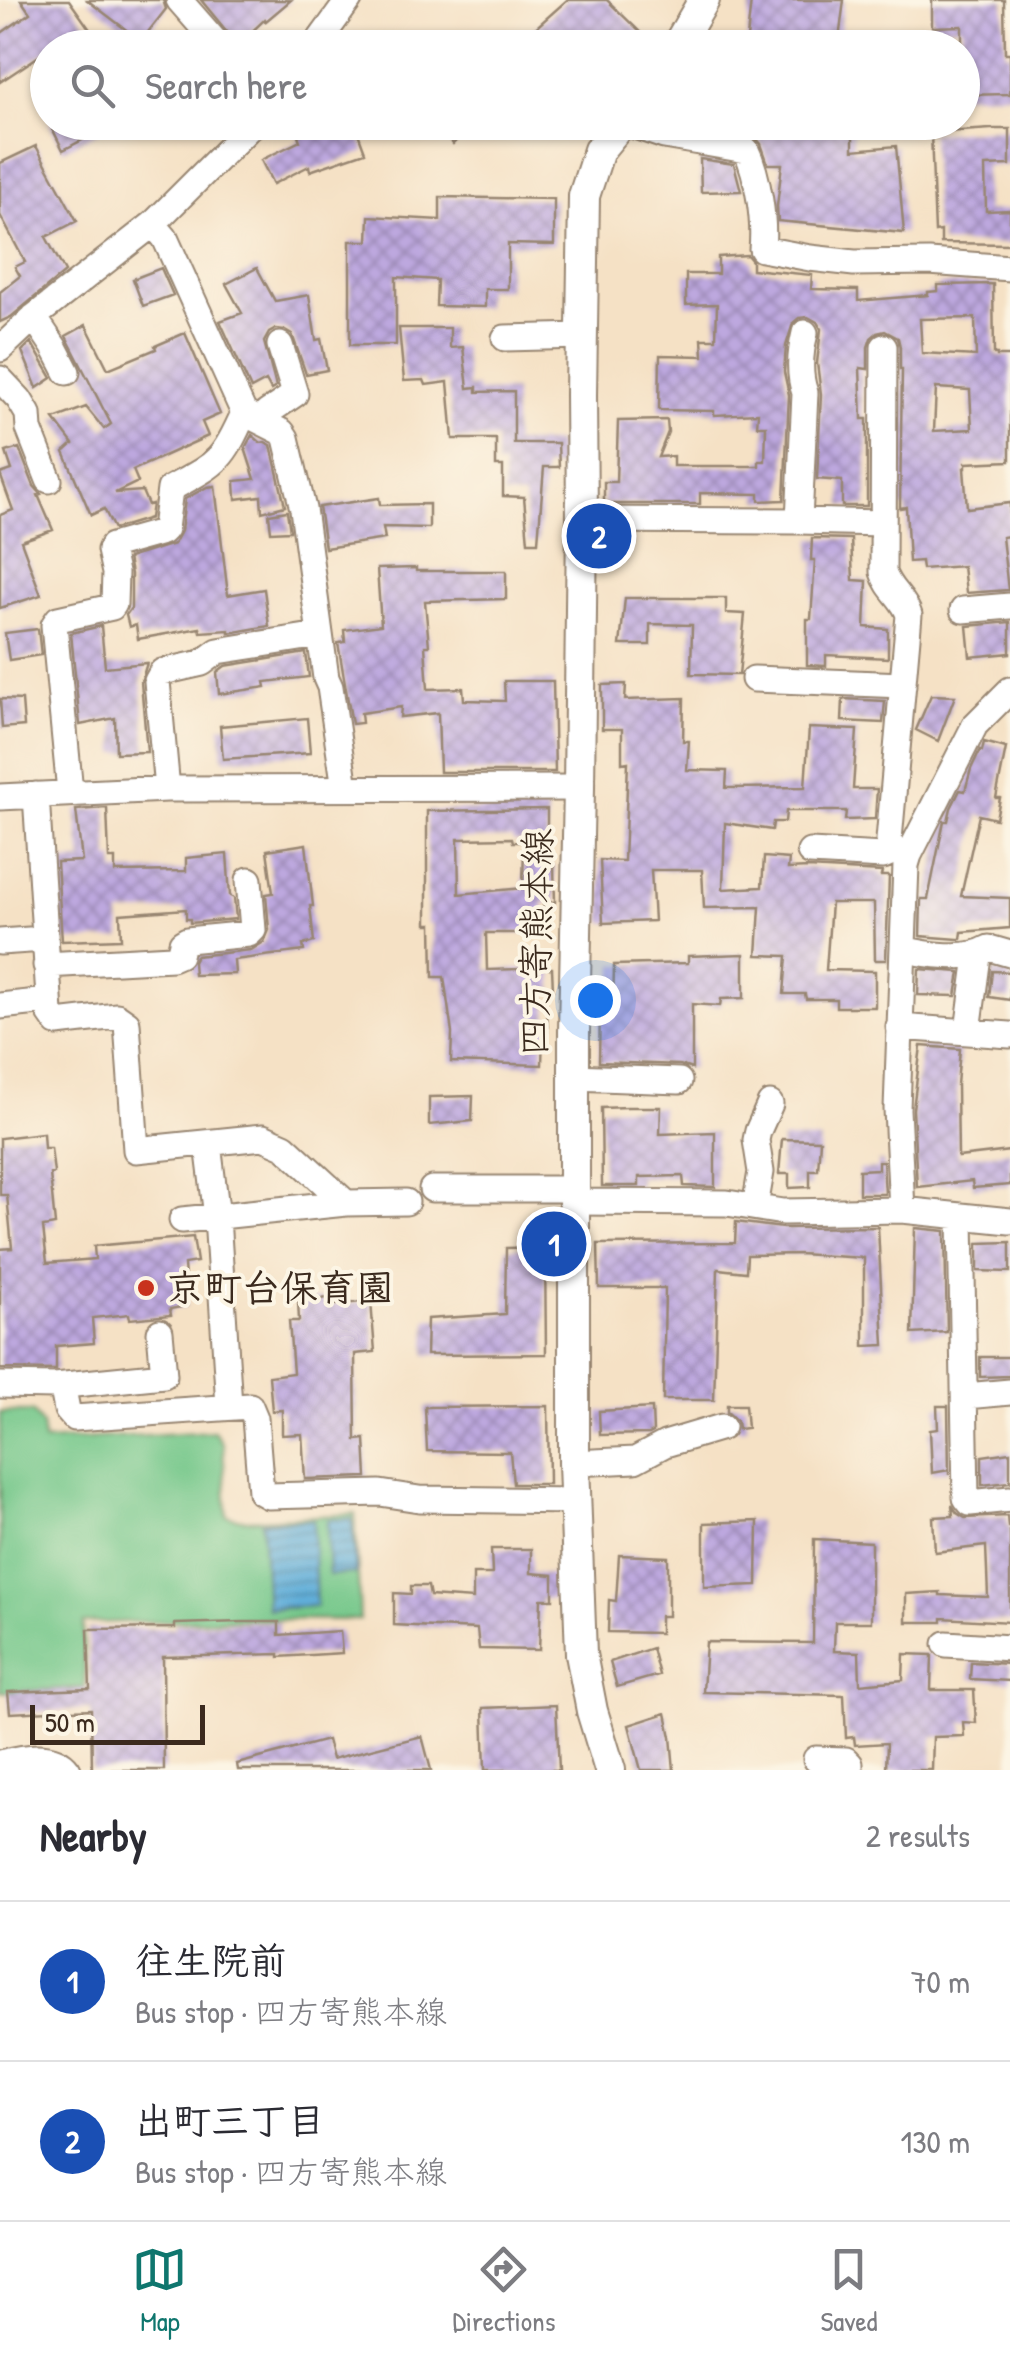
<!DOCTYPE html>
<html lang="en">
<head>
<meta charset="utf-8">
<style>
  :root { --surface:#fff; --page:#f7f7f7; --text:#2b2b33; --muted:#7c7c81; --line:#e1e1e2; --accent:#0f766e }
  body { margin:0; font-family:"Patrick Hand","Klee One",sans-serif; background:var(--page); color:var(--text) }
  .scale { position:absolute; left:30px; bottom:25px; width:175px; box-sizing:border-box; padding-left:10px; border:5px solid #3b2a1e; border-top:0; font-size:28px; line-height:35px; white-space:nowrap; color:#3b2a1e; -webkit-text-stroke:8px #fcf5e5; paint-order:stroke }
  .you { position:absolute; left:595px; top:1000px; width:35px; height:35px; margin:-25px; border:8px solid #fff; border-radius:50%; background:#1a73e8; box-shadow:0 0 0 15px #1a73e833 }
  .badge { display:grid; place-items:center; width:65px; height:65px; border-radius:50%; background:var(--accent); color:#fff; font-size:32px; font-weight:700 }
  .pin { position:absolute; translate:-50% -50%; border:5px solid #fff; box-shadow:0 2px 10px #0006 }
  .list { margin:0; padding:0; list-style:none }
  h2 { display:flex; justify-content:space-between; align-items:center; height:130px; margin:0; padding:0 40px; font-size:42px }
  h2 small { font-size:32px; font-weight:400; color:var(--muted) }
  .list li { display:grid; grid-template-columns:65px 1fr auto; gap:30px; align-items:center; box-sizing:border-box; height:160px; padding:0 40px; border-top:2px solid var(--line) }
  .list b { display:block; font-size:38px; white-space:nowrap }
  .list p { margin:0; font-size:32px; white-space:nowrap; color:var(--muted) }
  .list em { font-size:32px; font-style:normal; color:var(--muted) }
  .icon { flex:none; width:55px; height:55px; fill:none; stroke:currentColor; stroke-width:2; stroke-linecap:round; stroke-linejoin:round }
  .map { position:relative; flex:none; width:1010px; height:1770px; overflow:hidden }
  .search { position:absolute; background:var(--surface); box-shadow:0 2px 8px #0004; left:30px; right:30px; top:30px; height:110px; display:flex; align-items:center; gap:25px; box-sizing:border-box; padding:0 35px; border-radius:55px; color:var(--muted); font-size:38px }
  .sheet { height:450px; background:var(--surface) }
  nav { display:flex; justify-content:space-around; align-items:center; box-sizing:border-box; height:140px; border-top:2px solid var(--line); background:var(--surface); font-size:28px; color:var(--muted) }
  nav a { display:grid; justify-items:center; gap:5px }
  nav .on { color:var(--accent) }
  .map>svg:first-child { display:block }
  .grass { fill:#75c78a; stroke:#587854; stroke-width:2.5 }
  .water { fill:url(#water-rules); stroke:#4e6c7c; stroke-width:2.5 }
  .building { fill:url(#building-cross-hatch); fill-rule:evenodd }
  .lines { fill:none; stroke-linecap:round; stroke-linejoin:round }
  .minor-casing { stroke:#988672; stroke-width:29 }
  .major-casing { stroke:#988672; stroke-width:34 }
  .minor { stroke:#fff; stroke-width:25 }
  .major { stroke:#fff; stroke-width:30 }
  .poi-dot { fill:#c8321e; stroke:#fcf5e5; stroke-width:4 }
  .labels { text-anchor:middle; stroke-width:8; stroke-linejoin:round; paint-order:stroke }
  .street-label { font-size:38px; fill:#3b2a1e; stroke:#fcf5e5 }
  .poi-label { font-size:38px; font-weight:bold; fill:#3b2a1e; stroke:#fcf5e5; text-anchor:start }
</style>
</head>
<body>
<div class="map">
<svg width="1010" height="1770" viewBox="0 0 1010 1770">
  <defs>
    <pattern id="water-rules" width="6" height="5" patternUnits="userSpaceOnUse" patternTransform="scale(2.5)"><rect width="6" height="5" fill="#60aed9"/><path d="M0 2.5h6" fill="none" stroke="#508eaf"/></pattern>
    <pattern id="building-cross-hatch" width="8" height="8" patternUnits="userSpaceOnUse" patternTransform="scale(2.5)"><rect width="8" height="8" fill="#bda8df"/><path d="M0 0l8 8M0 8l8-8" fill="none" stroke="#9b89b4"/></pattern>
  </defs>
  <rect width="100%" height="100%" fill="#fcf5e5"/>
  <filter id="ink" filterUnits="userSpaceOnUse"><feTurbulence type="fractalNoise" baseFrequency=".01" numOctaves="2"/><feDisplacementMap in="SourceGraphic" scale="20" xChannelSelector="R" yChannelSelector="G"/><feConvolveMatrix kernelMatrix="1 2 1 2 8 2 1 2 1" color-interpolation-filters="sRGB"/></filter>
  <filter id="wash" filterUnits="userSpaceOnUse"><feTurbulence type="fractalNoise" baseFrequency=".0048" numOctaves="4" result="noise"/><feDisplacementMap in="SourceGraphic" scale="40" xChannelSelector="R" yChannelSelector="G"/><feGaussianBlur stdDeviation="2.25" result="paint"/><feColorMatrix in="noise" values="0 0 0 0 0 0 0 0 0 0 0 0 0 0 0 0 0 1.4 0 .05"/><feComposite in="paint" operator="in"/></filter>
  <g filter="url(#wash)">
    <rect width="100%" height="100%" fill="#f5e1c5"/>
    <path class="grass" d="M0,1412H33L42,1425L44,1441L214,1431L223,1444L227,1516L247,1520L355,1514L360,1620L260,1619L83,1623L85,1688L0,1692Z"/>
    <path class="water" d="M352,1519L356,1573L329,1575L327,1520Z
      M313,1520L316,1606L267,1609L262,1522Z"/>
    <g id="blocks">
      <path class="building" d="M21,0H69L103,48H48V50L0,82V34L30,13Z
        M87,0H163L166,9L141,41Z
        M201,0H291L266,21L265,19L238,45Z
        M567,0H607L641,33L627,48H513Z
        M751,0H844L838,48H746Z
        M932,0H1004L1005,53H1010V94L962,95V26L932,27Z
        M49,122H117L63,150Z
        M336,122H354L365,152L310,171L309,166L273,184L261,160L300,141L298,135Z
        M433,122H475L453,144Z
        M700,122H766L818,130V122H853V150L896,146L904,233L778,221L777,206L782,164H768L761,144L755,137L700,126Z
        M991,129H1010V165L985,166L986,211L1010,210V244L941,243V231L935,232L931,133Z
        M36,146L77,221L46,237L65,272L11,317L0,322V292L20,276L15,267L25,262L0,215V163Z
        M700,159L734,164L741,191L701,192Z
        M440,197L554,199V245L508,244V289H485V307L436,306L437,280L396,277V345H350V241H368L369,216L440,220Z
        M747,255L752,261V269L812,275L811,289L858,290V301L928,295V292L938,291V285L993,284L994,354H997V356H1010V461L966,463V468H964L967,508L1010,503V536L1002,537L1008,590L966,593L963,566L922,569L921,561L909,562L906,507L900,508L902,369H900V347L898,338L885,331L877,333L871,338L868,347V369L860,368L862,419H867V506H842V481L817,479L821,394L817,363L821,329L817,322L808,317L799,318L793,323L786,346L784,372L789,395L784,500L759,501V494L700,493V504H604V482H616L618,421L667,420L668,432L658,457L673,456V466H759V461H765L766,426H757L758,413L714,415V411L659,410L660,355L703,356L702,339H716L717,304L686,305V274H718V257ZM975,318L976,356L922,353L920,319ZM936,388L970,390L972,429L934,431Z
        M161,268L173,295L143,306L133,279Z
        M257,268L275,301L309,295L316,340L321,339L327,370L306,374L292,334L285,330L276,329L269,333L264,342L276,387L271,390L266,381L251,389L220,321L242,313L226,284Z
        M86,325L108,369L156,349L155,346L185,333L220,414L202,422L208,436L133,470L138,482L115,493L142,491L148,505L152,504L150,518L114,529L104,509L91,515L64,452L73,444L54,419L86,407L104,429L111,424L66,336Z
        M399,328H450V348L463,347L468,388L477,387V392L514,391V443H558L559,467H544L538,542H528L524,497L503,496V466H496V439H453L448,382L426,385L424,380L404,381Z
        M31,342L52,378L37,388L22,351Z
        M252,435L261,443L265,442L271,445L285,506L262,512L261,496L236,499L235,481L255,479L245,448Z
        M19,448L34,486L41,494L38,495L53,530L21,541L41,595L0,608V515L13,510L0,474L12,470L6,452Z
        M215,486L228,595L264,589L269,626L229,633V630L201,632L200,628L138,639L136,625L129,627L126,615L131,608V574L128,558L174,544L181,531L185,499L207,487Z
        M379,498L380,505L429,504V528L383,527L385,539L325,548L319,507Z
        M287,511L290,531L271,532L269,514Z
        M812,538L851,539L853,580L867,581L865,627L888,629V658L826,655V666L807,665V619H811L815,560H811Z
        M416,568V571H506V599L425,601L429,646H425L428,689L463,688L464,700L505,701L504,681H553L555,772H440L438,713L400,717L401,707L361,713L362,723L352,724L338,643L345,642L344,630L381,625L377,569Z
        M625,598H726V613L745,614L739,675L691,674L692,625L650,624V645H620Z
        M1010,622V653L970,657L967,626Z
        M101,626L105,667L147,663L141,682L147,752L116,753L115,718L80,725L71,633Z
        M38,629L41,655L9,660L5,633Z
        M306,653L309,677L265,682L266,687L219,694L217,672L225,666Z
        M626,684L625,700L684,698L683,741H689L687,770L727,771L726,788L805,787L809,728L857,730L853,789H877L875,819L845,820L846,811H786L785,822H773L772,830L725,823L723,889L762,887L764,857L789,859L788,869L808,868L882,872L881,876H889L886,960H875L874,903H831L826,970L875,971V1007H836V999H806L805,994H784L787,956L757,955L760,907L704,908L702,870H651L654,921L603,923L600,860L624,861L628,762L622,763V729H602V685Z
        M931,695L955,696L938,741L916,730Z
        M0,699L22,700L24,726L2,728Z
        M843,699L885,701L883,723L842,721Z
        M307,718L310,753L223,759L220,726Z
        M984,742L1006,748L996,798H1000L996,819L979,815L961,896L1010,898V928L962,932L961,939H958L920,936L921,899H928L944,821H948L951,808L960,790L965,791L971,769L980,750L982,751Z
        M107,808L109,859H115V872L186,871V858L227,854L230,896L234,898L236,919L190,923V919H186V909L120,914L121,939L62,941L57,862L82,861L76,810Z
        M547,809V866H554L555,902H543L545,933H486L487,970L552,968L553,990L546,991L548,1032L543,1033L542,1065L451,1062L452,1033L444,977H433L432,924H427V811ZM512,838L513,842H524L523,888L459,894L458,839Z
        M306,844L313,906H310L314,942L303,945L304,951L234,960L235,974L194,975L193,962L196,956L251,950L264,942L269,930L266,894L273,893L267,850Z
        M744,954V998L721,999L720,1006L692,1004V1069L680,1065L599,1062L600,1009H613L614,965L688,963V956Z
        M919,969L960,972L956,996L918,995Z
        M992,971L1010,972V1000L989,997Z
        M921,1046L960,1049L957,1085L958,1157L1010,1151V1185L973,1188L972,1181L917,1187L913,1109Z
        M473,1096L472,1121L429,1125V1097Z
        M628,1107H661L660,1134L715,1132V1187L684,1186L683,1176L639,1177V1186H602L601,1108Z
        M43,1133L44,1148H51L54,1173L50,1174L55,1225L43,1227L47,1263L95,1259L94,1246L193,1237L197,1262L184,1264L187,1306L170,1309L171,1315L130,1319L129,1314L92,1318L94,1343L56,1346V1370L0,1369V1249L12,1248L7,1195H0V1138Z
        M782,1139L820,1140L818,1170H810V1187L789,1188V1174H779Z
        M878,1161H883L885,1194H859V1170L878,1169Z
        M736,1222L783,1228L878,1227L884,1345L864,1346V1258L799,1254L747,1255L746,1272L718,1269L714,1400H663L665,1288H599L598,1244L735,1243Z
        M915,1228L945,1231L947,1332L912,1334Z
        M1010,1242V1272L978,1271V1243Z
        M545,1247L546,1354L426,1355L427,1319L505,1314L506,1248Z
        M332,1298V1305L371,1301L375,1352L355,1354L356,1440L365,1439L367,1477L305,1479L302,1434L282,1435V1410L272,1411L269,1376L293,1373L289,1321H299L298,1300Z
        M980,1357H1010V1376L980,1377Z
        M727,1405H745L747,1428L738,1429L737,1421L727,1412Z
        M548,1406L549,1484H513L510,1452L427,1451L425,1407Z
        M937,1406H948L949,1475V1470L932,1473L930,1430L938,1429Z
        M652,1408L653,1432L649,1434L600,1435L599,1411Z
        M1010,1452V1482L982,1485V1456Z
        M952,1505L957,1513L965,1518L1007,1516L1008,1527H1010V1622L942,1618V1622H906V1594L940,1592V1595L988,1597L986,1546L935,1552L933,1517L953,1516Z
        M758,1521L757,1585L704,1587V1523Z
        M814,1539L871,1542V1622H835L834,1651L859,1652L860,1684L903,1680L904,1654L932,1655L931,1690H974L976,1723L963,1722L964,1736L933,1737L932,1770H886L887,1743L855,1745L854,1737L846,1738L844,1695L703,1692L706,1642L813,1643Z
        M491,1549H531V1573L553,1575V1599H541L539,1650L479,1649L477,1629L394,1625V1593L411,1594V1586H428L430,1596L473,1599V1574H492Z
        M619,1555L668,1557V1616H660V1633L608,1632L609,1600L616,1601Z
        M242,1622H279V1635L340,1631L342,1653L279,1657V1654L163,1657L164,1770H92L91,1709L10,1713L8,1692L90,1689L88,1629L175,1628V1624Z
        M652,1648L659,1675L617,1687L610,1662Z
        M971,1662L1010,1664V1681L970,1679Z
        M556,1705L559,1770H485L483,1708Z
        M666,1713L671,1737L674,1770H641L629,1725Z
        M422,1736L431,1770H238L237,1764L327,1740L332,1759Z"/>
    </g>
  </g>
  <g filter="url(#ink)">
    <use href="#blocks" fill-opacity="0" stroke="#988672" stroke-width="2.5"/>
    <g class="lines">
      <defs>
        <path id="minor" d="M179,0L221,48
          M314,48L349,0
          M623,122L664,136L746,150C758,175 765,221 762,249L810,258L854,263L929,262L1010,268
          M153,224L165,238L244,413L282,432L286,438L303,509L326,678L330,687L345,788
          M34,317L54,347L67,372
          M505,338L583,336
          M884,347L883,572C888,590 904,598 909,615L889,840L895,851
          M0,349L34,317L153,224L255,122
          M0,379L19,399L28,414L29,429L49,480
          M262,420L267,413L295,394L280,345
          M582,520L799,521L882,523
          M799,521L805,393C798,373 800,353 805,333
          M963,610L1010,606
          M754,679L903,685
          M167,789L157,681L162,672L202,663L218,651L319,635
          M70,792L54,625L58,619L112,607L114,604L115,573L110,550L112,546L162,532L165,529L170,489C217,463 222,463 244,413
          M36,795L50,1013L57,1023L117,1016L127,1023L136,1150L263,1137L284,1146L346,1203
          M0,797L167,789L579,788
          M810,852L883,856L895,851L909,855
          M0,942L44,939
          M903,949C926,955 968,961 989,948L1010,954
          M46,965L172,958L179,955L182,943L187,940L249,934L253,930L249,880
          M0,1006L48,1001
          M899,1027L1010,1035
          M968,1031L978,956
          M574,1077L679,1081
          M208,1144L217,1217L229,1406
          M432,1189H573
          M573,1202L727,1203L783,1212L902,1210L1010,1221
          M755,1207L761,1172L756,1140L758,1131L770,1104
          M902,1210L897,1109L906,865L909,855L975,725L1010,690
          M961,1217L966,1498L970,1503L1010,1499
          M182,1220L346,1203L406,1202
          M0,1385L55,1386L63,1389L67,1410L74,1418L250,1406L255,1418L261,1492L268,1496L380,1493L419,1499L575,1501
          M55,1386L164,1375L160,1332
          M966,1396L1010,1392
          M574,1463L635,1460L665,1444L722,1427
          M946,1644L1010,1648
          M816,1759L846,1760L850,1764V1770
          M0,1763C21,1758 53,1750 68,1770"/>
        <path id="major" d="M676,48L704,0
          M610,1770L592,1711L581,1654L574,1463V1032L579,788L582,520L581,395L584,196L599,150L622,122"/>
      </defs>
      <use href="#minor" class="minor-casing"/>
      <use href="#major" class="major-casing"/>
      <use href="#minor" class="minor"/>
      <use href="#major" class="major"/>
    </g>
  </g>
  <circle class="poi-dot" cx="146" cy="1288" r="10"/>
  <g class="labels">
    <g class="street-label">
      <text transform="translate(536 942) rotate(-89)" y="13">四方寄熊本線</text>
    </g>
    <g class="poi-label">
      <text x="166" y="1301">京町台保育園</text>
    </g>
  </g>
</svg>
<div class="scale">50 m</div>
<div class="you"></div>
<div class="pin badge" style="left:554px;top:1244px;background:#1a4fb4">1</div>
<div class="pin badge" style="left:599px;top:536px;background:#1a4fb4">2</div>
<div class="search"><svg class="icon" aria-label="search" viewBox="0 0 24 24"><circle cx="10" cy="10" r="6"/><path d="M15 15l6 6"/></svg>Search here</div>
</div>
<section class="sheet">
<h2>Nearby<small>2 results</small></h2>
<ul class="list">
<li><span class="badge" style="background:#1a4fb4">1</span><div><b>往生院前</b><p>Bus stop · 四方寄熊本線</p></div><em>70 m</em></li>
<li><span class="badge" style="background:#1a4fb4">2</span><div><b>出町三丁目</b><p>Bus stop · 四方寄熊本線</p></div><em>130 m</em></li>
</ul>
</section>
<nav>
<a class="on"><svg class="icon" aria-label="map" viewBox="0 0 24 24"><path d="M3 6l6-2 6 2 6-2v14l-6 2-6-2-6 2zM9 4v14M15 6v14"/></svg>Map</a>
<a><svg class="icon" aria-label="directions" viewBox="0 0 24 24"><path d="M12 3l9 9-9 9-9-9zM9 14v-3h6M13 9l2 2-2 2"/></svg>Directions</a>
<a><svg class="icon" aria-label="saved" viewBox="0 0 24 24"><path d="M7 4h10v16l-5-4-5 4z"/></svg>Saved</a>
</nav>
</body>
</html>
